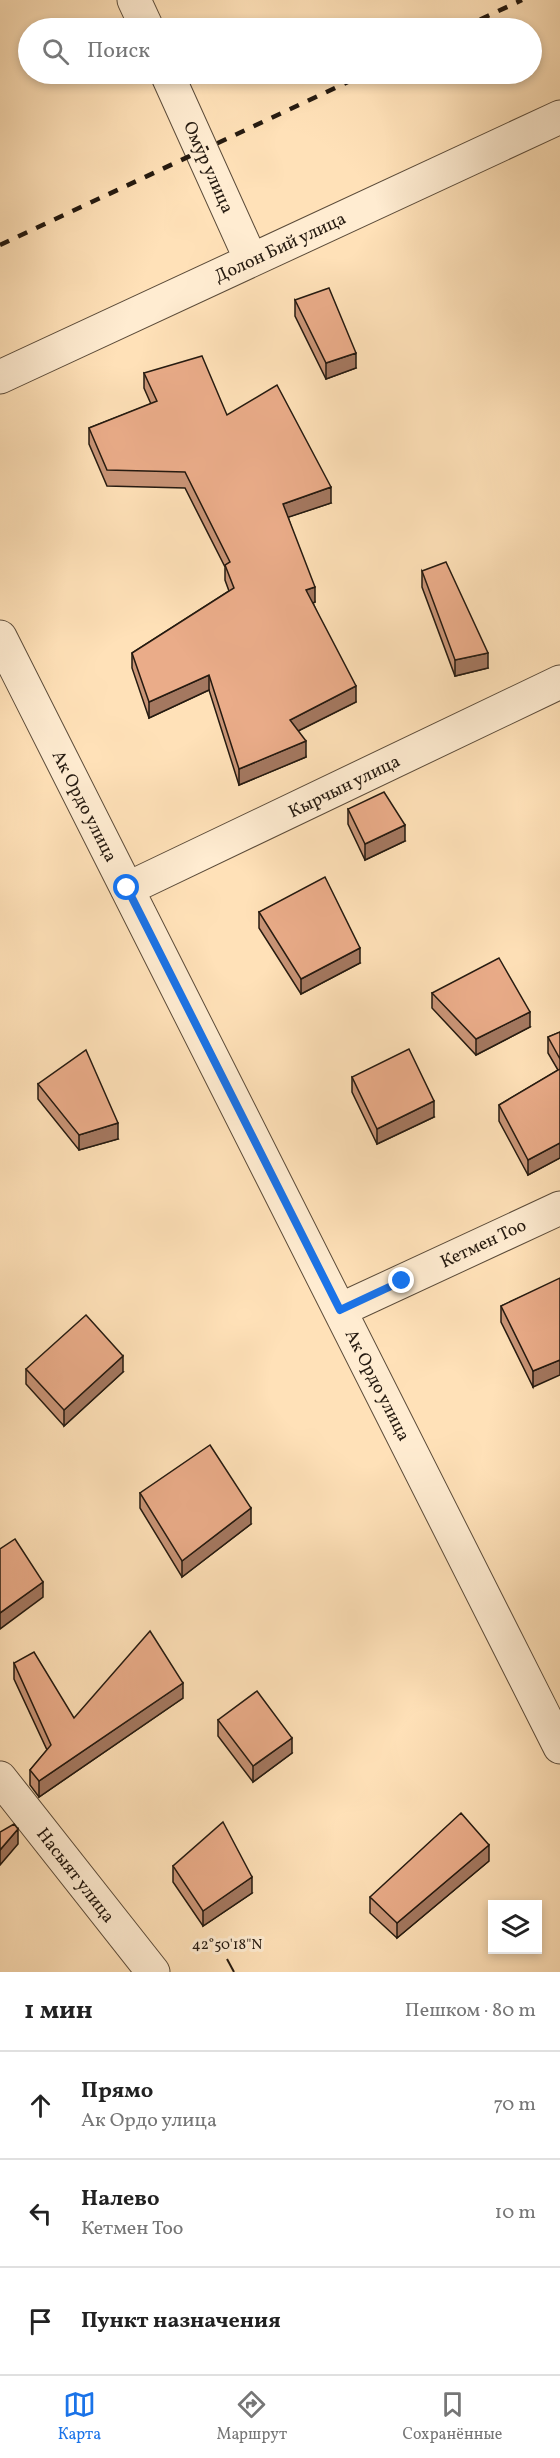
<!DOCTYPE html>
<html lang="ru">
<head>
<meta charset="utf-8">
<style>
  :root { --surface:#fff; --page:#f2f2f2; --text:#222; --muted:#767676; --line:#e0e0e0; --accent:#1a73e8 }
  body { margin:0; font-family:Vollkorn,serif; background:var(--page); color:var(--text) }
  .controls { position:absolute; right:18px; bottom:18px; display:grid; overflow:hidden; border-radius:0px; box-shadow:0 3px 9px #0003 }
  .controls button { width:54px; height:54px; display:grid; place-items:center; padding:0; border:0; border-bottom:2px solid var(--line); background:var(--surface); color:var(--text); font:30px sans-serif }
  .stop { position:absolute; width:18px; height:18px; margin:-14px; border:4px solid #1a73e8; border-radius:50%; background:#fff }
  .stop.end { background:#1a73e8; border-color:#fff; box-shadow:0 2px 6px #0008 }
  .list { margin:0; padding:0; list-style:none }
  h2 { display:flex; justify-content:space-between; align-items:center; height:78px; margin:0; padding:0 24px; font-size:26px }
  h2 small { font-size:20px; font-weight:400; color:var(--muted) }
  .list li { display:grid; grid-template-columns:39px 1fr auto; gap:18px; align-items:center; box-sizing:border-box; height:108px; padding:0 24px; border-top:2px solid var(--line) }
  .list b { display:block; font-size:22px; white-space:nowrap }
  .list p { margin:0; font-size:20px; white-space:nowrap; color:var(--muted) }
  .list em { font-size:20px; font-style:normal; color:var(--muted) }
  .icon { flex:none; width:33px; height:33px; fill:none; stroke:currentColor; stroke-width:2; stroke-linecap:round; stroke-linejoin:round }
  .map { position:relative; flex:none; width:560px; height:1972px; overflow:hidden }
  .search { position:absolute; background:var(--surface); box-shadow:0 3px 9px #0003; left:18px; right:18px; top:18px; height:66px; display:flex; align-items:center; gap:15px; box-sizing:border-box; padding:0 21px; border-radius:33px; color:var(--muted); font-size:22px }
  .sheet { height:402px; background:var(--surface) }
  nav { display:flex; justify-content:space-around; align-items:center; box-sizing:border-box; height:84px; border-top:2px solid var(--line); background:var(--surface); font-size:16px; color:var(--muted) }
  nav a { display:grid; justify-items:center; gap:3px }
  nav .on { color:var(--accent) }
  .map>svg:first-child { display:block }
  .lines { fill:none; stroke-linecap:round; stroke-linejoin:round }
  .minor-casing { stroke:#5c4c3a; stroke-width:35 }
  .minor { stroke:#ffecd1; stroke-width:33 }
  .rail { stroke:#251a10; stroke-width:4.5; stroke-dasharray:10 10; stroke-linecap:butt }
  .wall { fill:#c99476; stroke:#251a10; stroke-width:1.5 }
  .shaded-wall { fill:#a47860; stroke:#251a10; stroke-width:1.5 }
  .building { fill:#eaac89; stroke:#251a10; stroke-width:1.5 }
  .route { stroke:#1a73e8; stroke-width:8 }
  .ticks { fill:none; stroke:#251a10; stroke-width:2 }
  .labels { text-anchor:middle; stroke-width:6; stroke-linejoin:round; paint-order:stroke }
  .street-label { font-size:18px; fill:#251a10; stroke:#ffecd1 }
  .ticks-label { font-size:15px; text-anchor:middle; fill:#251a10; stroke:#ffecd1; stroke-width:6; stroke-linejoin:round; paint-order:stroke }
</style>
</head>
<body>
<div class="map">
<svg width="560" height="1972" viewBox="0 0 560 1972">
  <rect width="100%" height="100%" fill="#ffe1b8"/>
  <filter id="stains"><feTurbulence type="fractalNoise" baseFrequency=".00333" numOctaves="4"/><feColorMatrix values="0 0 0 0 .2 0 0 0 0 .09 0 0 0 0 .02 0 0 0 .5 -.17"/></filter>
  <radialGradient id="worn" r=".72"><stop offset=".6" stop-color="#630" stop-opacity="0"/><stop offset="1" stop-color="#630" stop-opacity=".3"/></radialGradient>
  <g class="lines">
    <defs>
      <path id="minor" d="M134,0L147,28
        M167,74L251,260
        M0,377L560,117
        M0,637L560,1747
        M127,889L560,682
        M340,1310L560,1208
        M0,1778L153,1972"/>
    </defs>
    <use href="#minor" class="minor-casing"/>
    <use href="#minor" class="minor"/>
    <path class="rail" d="M462,28L522,0
      M0,245L365,74"/>
  </g>
  <path class="wall" d="M295,300L356,368L326,379L295,316Z
    M144,373L227,415L331,503L288,517L315,602L313,603L356,702L298,731L306,757L239,785L209,690L149,718L132,668V653L229,591L225,580V567L185,488L107,486L89,444V428L151,404L144,388Z
    M422,571L488,668L455,676L422,587Z
    M348,809L405,841L365,860L348,824Z
    M259,912L360,963L301,994L259,928Z
    M432,993L530,1027L476,1055L432,1008Z
    M560,1032V1158L528,1175L499,1121V1105L558,1070L548,1053V1037Z
    M352,1077L434,1117L377,1144L352,1092Z
    M38,1084L118,1139L79,1150L38,1099Z
    M548,1285L533,1387L501,1322V1306Z
    M26,1369L123,1372L64,1426L26,1384Z
    M140,1493L251,1524L182,1577L140,1508Z
    M14,1663L74,1718L183,1698L39,1797L30,1785V1770L47,1750L14,1679Z
    M218,1720L292,1753L253,1782L218,1736Z
    M489,1861L397,1938L370,1913V1897Z
    M173,1866L252,1893L203,1926L173,1882Z"/>
  <path class="shaded-wall" d="M356,353V368L326,379V363Z
    M331,487V503L283,519V504Z
    M315,587V602L306,606V590Z
    M488,653V668L455,676V660Z
    M209,675V690L149,718V702Z
    M356,686V702L290,735V720Z
    M306,741V757L239,785V769Z
    M405,825V841L365,860V844Z
    M360,948V963L301,994V979Z
    M530,1012V1027L476,1055V1039Z
    M434,1101V1117L377,1144V1129Z
    M118,1123V1139L79,1150V1135Z
    M560,1143V1158L528,1175V1160Z
    M123,1356V1372L64,1426V1410Z
    M560,1360V1375L533,1387V1371Z
    M251,1508V1524L182,1577V1561Z
    M43,1582V1597L0,1629V1613Z
    M183,1683V1698L39,1797V1781Z
    M292,1738V1753L253,1782V1766Z
    M18,1829V1844L0,1865V1850Z
    M489,1845V1861L397,1938V1923Z
    M252,1877V1893L203,1926V1911Z"/>
  <path class="building" d="M329,288L356,353L326,363L295,300Z
    M202,356L227,415L277,385L331,487L283,504L315,587L306,590L356,686L290,720L306,741L239,769L209,675L149,702L132,653L234,588L225,565L230,562L185,472L107,470L89,428L157,401L144,373Z
    M446,562L488,653L455,660L422,571Z
    M384,792L405,825L365,844L348,809Z
    M325,877L360,948L301,979L259,912Z
    M499,958L530,1012L476,1039L432,993Z
    M560,1032V1059L548,1037Z
    M409,1049L434,1101L377,1129L352,1077Z
    M86,1050L118,1123L79,1135L38,1084Z
    M560,1069V1143L528,1160L499,1105Z
    M560,1278V1360L533,1371L501,1306Z
    M86,1315L123,1356L64,1410L26,1369Z
    M210,1445L251,1508L182,1561L140,1493Z
    M15,1539L43,1582L0,1613V1549Z
    M150,1631L183,1683L39,1781L30,1770L51,1745L14,1663L34,1652L74,1718Z
    M257,1691L292,1738L253,1766L218,1720Z
    M461,1813L489,1845L397,1923L370,1897Z
    M223,1822L252,1877L203,1911L173,1866Z
    M14,1824L18,1829L0,1850V1832Z"/>
  <g class="lines">
    <path class="route" d="M127,888L340,1310L402,1281"/>
  </g>
  <path class="ticks" d="M227,1959L234,1972"/>
  <g class="labels">
    <g class="street-label">
      <text transform="translate(209 167) rotate(66)" y="6">Омур улица</text>
      <text transform="translate(280 247) rotate(-25)" y="6">Долон Бий улица</text>
      <text transform="translate(344 786) rotate(-26)" y="6">Кырчын улица</text>
      <text transform="translate(85 806) rotate(63)" y="6">Ак Ордо улица</text>
      <text transform="translate(483 1243) rotate(-25)" y="6">Кетмен Тоо</text>
      <text transform="translate(378 1385) rotate(63)" y="6">Ак Ордо улица</text>
      <text transform="translate(76 1875) rotate(52)" y="6">Насыят улица</text>
    </g>
  </g>
  <g class="ticks-label">
    <text x="227" y="1949">42°50'18"N</text>
  </g>
  <rect width="100%" height="100%" filter="url(#stains)"/>
  <rect width="100%" height="100%" fill="url(#worn)"/>
</svg>
<div class="controls">
<button><svg class="icon" aria-label="layers" viewBox="0 0 24 24"><path d="M12 4l9 5-9 5-9-5zM3 14l9 5 9-5"/></svg></button>
</div>
<div class="stop" style="left:127px;top:888px"></div>
<div class="stop end" style="left:402px;top:1281px"></div>
<div class="search"><svg class="icon" aria-label="search" viewBox="0 0 24 24"><circle cx="10" cy="10" r="6"/><path d="M15 15l6 6"/></svg>Поиск</div>
</div>
<section class="sheet">
<h2>1 мин<small>Пешком · 80 m</small></h2>
<ul class="list">
<li><svg class="icon" aria-label="ahead" viewBox="0 0 24 24"><path d="M12 20V5M6 11l6-6 6 6"/></svg><div><b>Прямо</b><p>Ак Ордо улица</p></div><em>70 m</em></li>
<li><svg class="icon" aria-label="left" viewBox="0 0 24 24"><path d="M17 20v-9H6M10 6l-5 5 5 5"/></svg><div><b>Налево</b><p>Кетмен Тоо</p></div><em>10 m</em></li>
<li><svg class="icon" aria-label="arrive" viewBox="0 0 24 24"><path d="M6 21V4h12l-3 4 3 4H6"/></svg><div><b>Пункт назначения</b></div></li>
</ul>
</section>
<nav>
<a class="on"><svg class="icon" aria-label="map" viewBox="0 0 24 24"><path d="M3 6l6-2 6 2 6-2v14l-6 2-6-2-6 2zM9 4v14M15 6v14"/></svg>Карта</a>
<a><svg class="icon" aria-label="directions" viewBox="0 0 24 24"><path d="M12 3l9 9-9 9-9-9zM9 14v-3h6M13 9l2 2-2 2"/></svg>Маршрут</a>
<a><svg class="icon" aria-label="saved" viewBox="0 0 24 24"><path d="M7 4h10v16l-5-4-5 4z"/></svg>Сохранённые</a>
</nav>
</body>
</html>
